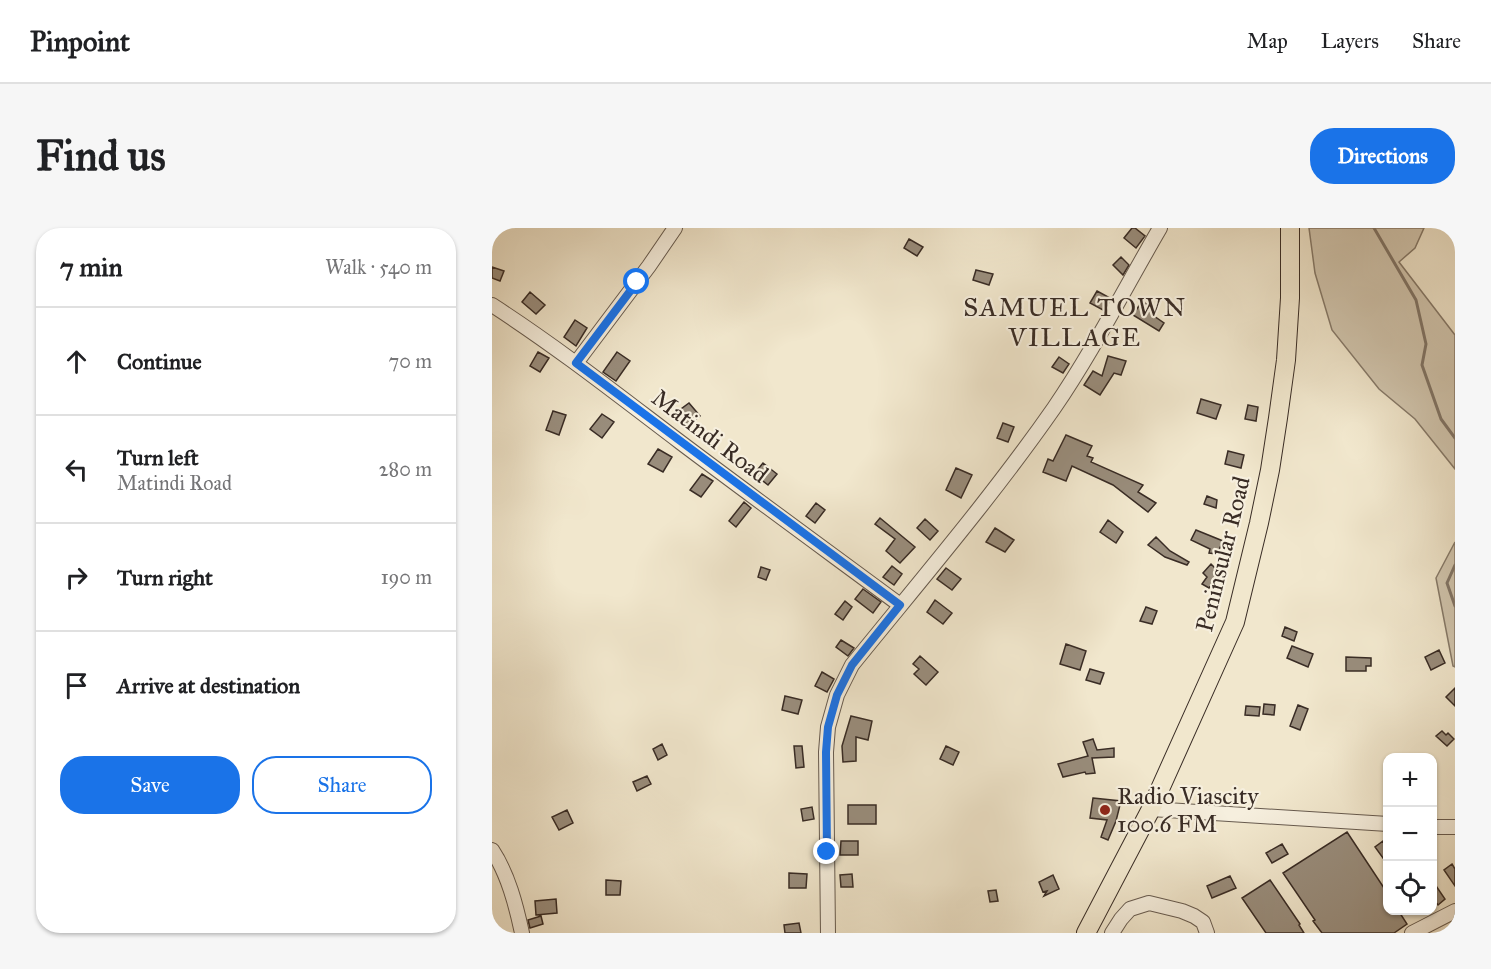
<!DOCTYPE html>
<html lang="en">
<head>
<meta charset="utf-8">
<style>
  :root { --surface:#fff; --page:#f6f6f6; --text:#202124; --muted:#757577; --line:#e0e0e0; --accent:#1a73e8 }
  body { margin:0; font-family:"IM FELL Great Primer",serif; background:var(--page); color:var(--text) }
  .controls { position:absolute; right:18px; bottom:18px; display:grid; overflow:hidden; border-radius:12px; box-shadow:0 2px 4px #0004 }
  .controls button { width:54px; height:54px; display:grid; place-items:center; padding:0; border:0; border-bottom:2px solid var(--line); background:var(--surface); color:var(--text); font:30px sans-serif }
  .stop { position:absolute; width:18px; height:18px; margin:-14px; border:4px solid #1a73e8; border-radius:50%; background:#fff }
  .stop.end { background:#1a73e8; border-color:#fff; box-shadow:0 2px 6px #0008 }
  .list { margin:0; padding:0; list-style:none }
  h2 { display:flex; justify-content:space-between; align-items:center; height:78px; margin:0; padding:0 24px; font-size:26px }
  h2 small { font-size:20px; font-weight:400; color:var(--muted) }
  .list li { display:grid; grid-template-columns:39px 1fr auto; gap:18px; align-items:center; box-sizing:border-box; height:108px; padding:0 24px; border-top:2px solid var(--line) }
  .list b { display:block; font-size:22px; white-space:nowrap }
  .list p { margin:0; font-size:20px; white-space:nowrap; color:var(--muted) }
  .list em { font-size:20px; font-style:normal; color:var(--muted) }
  .actions { display:flex; gap:12px; padding:18px 24px }
  .actions a { flex:1; padding:14px 0; border:2px solid var(--accent); border-radius:24px; text-align:center; font-size:21px; color:var(--accent) }
  .actions .main { background:var(--accent); color:#fff }
  .icon { flex:none; width:33px; height:33px; fill:none; stroke:currentColor; stroke-width:2; stroke-linecap:round; stroke-linejoin:round }
  .map { position:relative; flex:none; width:963px; height:705px; overflow:hidden; border-radius:24px }
  header { display:flex; align-items:center; gap:36px; box-sizing:border-box; height:84px; padding:0 30px; background:var(--surface); border-bottom:2px solid var(--line) }
  header strong { font-size:28px }
  nav { display:flex; gap:33px; margin-inline-start:auto; font-size:21px }
  .intro { display:flex; align-items:center; justify-content:space-between; box-sizing:border-box; height:144px; padding:0 36px }
  h1 { margin:0; font-size:42px }
  .button { padding:15px 27px; border-radius:24px; background:var(--accent); color:#fff; font-size:21px; font-weight:700 }
  main { display:flex; gap:36px; padding:0 36px }
  aside { flex:1; background:var(--surface); border-radius:24px; box-shadow:0 2px 4px #0004 }
  .map>svg:first-child { display:block }
  .green { fill:#d2c7b0; stroke:#867a6a; stroke-width:1.5 }
  .lines { fill:none; stroke-linecap:round; stroke-linejoin:round }
  .stream { stroke:#827668; stroke-width:3 }
  .building { fill:#998d7c; stroke:#392c25; stroke-width:1.5 }
  .minor-casing { stroke:#675b4f; stroke-width:16 }
  .major-casing { stroke:#392c25; stroke-width:20 }
  .minor { stroke:#f6efde; stroke-width:14 }
  .major { stroke:#f1e7cd; stroke-width:18 }
  .route { stroke:#1a73e8; stroke-width:8 }
  .poi-dot { fill:#8f2418; stroke:#f6efde; stroke-width:2 }
  .labels { text-anchor:middle; stroke-width:4.5; stroke-linejoin:round; paint-order:stroke }
  .street-label { font-size:24px; fill:#392c25; stroke:#f6efde }
  .poi-label { font-size:24px; fill:#392c25; stroke:#f6efde; text-anchor:start }
  .neighbourhood-label { font-size:26px; letter-spacing:1.5px; fill:#392c25; stroke:#f6efde }
</style>
</head>
<body>
<header>
<strong>Pinpoint</strong>
<nav><a>Map</a><a>Layers</a><a>Share</a></nav>
</header>
<div class="intro"><h1>Find us</h1><a class="button">Directions</a></div>
<main>
<aside>
<h2>7 min<small>Walk · 540 m</small></h2>
<ul class="list">
<li><svg class="icon" aria-label="ahead" viewBox="0 0 24 24"><path d="M12 20V5M6 11l6-6 6 6"/></svg><div><b>Continue</b></div><em>70 m</em></li>
<li><svg class="icon" aria-label="left" viewBox="0 0 24 24"><path d="M17 20v-9H6M10 6l-5 5 5 5"/></svg><div><b>Turn left</b><p>Matindi Road</p></div><em>280 m</em></li>
<li><svg class="icon" aria-label="right" viewBox="0 0 24 24"><path d="M7 20v-9h11M14 6l5 5-5 5"/></svg><div><b>Turn right</b></div><em>190 m</em></li>
<li><svg class="icon" aria-label="arrive" viewBox="0 0 24 24"><path d="M6 21V4h12l-3 4 3 4H6"/></svg><div><b>Arrive at destination</b></div></li>
</ul>
<div class="actions"><a class="main">Save</a><a>Share</a></div>
</aside>
<div class="map">
<svg width="963" height="705" viewBox="0 0 963 705">
  <rect width="100%" height="100%" fill="#f1e7cd"/>
  <filter id="stains"><feTurbulence type="fractalNoise" baseFrequency=".00333" numOctaves="4"/><feColorMatrix values="0 0 0 0 .2 0 0 0 0 .09 0 0 0 0 .02 0 0 0 .5 -.17"/></filter>
  <radialGradient id="worn" r=".72"><stop offset=".6" stop-color="#630" stop-opacity="0"/><stop offset="1" stop-color="#630" stop-opacity=".3"/></radialGradient>
  <path class="green" d="M817,0H932L923,20L907,34L963,107V241L923,191L887,161L840,102L823,45Z
    M963,314V439L961,438L944,350Z"/>
  <g class="lines">
    <path class="stream" d="M882,0L924,72L934,116L930,137L949,191L963,210
      M963,337L955,355L963,378"/>
  </g>
  <path class="building" d="M640,0H643L653,8L644,20L632,10Z
    M417,11L431,19L425,28L412,20Z
    M629,29L637,37L631,47L621,37Z
    M0,39L12,43L8,53L0,50Z
    M484,42L501,46L497,57L481,52Z
    M605,63L618,70L611,82L598,75Z
    M38,64L53,77L44,86L30,74Z
    M650,73L665,83L662,88L672,95L667,103L641,87Z
    M83,92L95,100L84,118L72,109Z
    M46,124L57,130L48,144L38,138Z
    M125,124L138,133L124,153L111,144Z
    M616,128L634,133L629,147L622,145L608,167L592,157L601,143L610,148Z
    M567,129L577,136L571,145L560,139Z
    M709,171L729,177L724,191L705,185Z
    M197,175L208,188L196,198L185,184Z
    M756,177L766,179L764,193L753,191Z
    M61,183L74,187L67,207L54,202Z
    M110,186L122,194L110,210L98,201Z
    M511,195L522,199L516,214L505,210Z
    M574,207L600,218L595,228L601,230L599,234L651,257L646,264L664,275L656,284L621,257L580,238L574,253L551,244L556,231L561,233Z
    M166,221L180,229L171,244L156,236Z
    M736,223L752,227L749,240L733,236Z
    M271,235L285,246L276,257L262,246Z
    M464,240L480,247L469,270L454,262Z
    M210,246L221,253L209,269L198,262Z
    M715,268L725,272L724,280L712,276Z
    M252,274L259,280L244,299L237,293Z
    M324,275L333,282L323,295L314,288Z
    M388,290L423,319L408,335L394,323L403,311L383,296Z
    M433,291L446,303L438,312L425,300Z
    M616,292L631,304L624,315L608,304Z
    M503,300L522,312L513,324L494,314Z
    M704,302L731,313L725,326L717,325L718,321L699,312Z
    M664,309L678,323L697,334L695,337L673,329L656,317Z
    M719,336L728,345L717,360L710,356L715,349L711,345Z
    M400,338L410,346L402,357L391,349Z
    M269,339L278,342L274,352L266,349Z
    M454,340L469,351L460,362L445,351Z
    M371,361L389,374L381,385L363,371Z
    M443,372L460,385L451,396L435,384Z
    M353,373L360,379L351,392L343,386Z
    M654,379L665,383L660,396L648,393Z
    M793,399L805,404L802,413L790,408Z
    M349,412L362,420L356,428L344,419Z
    M574,416L594,423L588,442L568,436Z
    M800,418L821,426L816,439L795,430Z
    M947,422L953,435L939,442L933,429Z
    M428,428L446,444L434,457L422,446L427,441L421,436Z
    M854,429L879,430V438H874V443H854Z
    M598,441L612,445L608,456L594,452Z
    M330,444L342,451L335,464L323,458Z
    M963,460V478L954,469Z
    M293,468L310,472L306,486L290,482Z
    M772,476L783,477L782,487L771,486Z
    M806,477L816,481L808,502L798,498Z
    M754,478L768,479L767,488L753,487Z
    M359,488L380,493L376,512L364,509V533L351,534L350,518Z
    M950,503L954,507L956,505L962,511L955,518L944,508Z
    M601,511L605,522L622,520V529L600,530L603,545L594,546L593,544L571,549L566,536L596,528L591,514Z
    M170,516L175,527L166,532L161,521Z
    M302,518H310L312,539L304,540Z
    M454,518L467,524L461,537L448,531Z
    M155,548L159,556L145,563L141,554Z
    M601,570L629,573L624,593L616,612L609,609L615,592L598,590Z
    M356,577H384V596H356Z
    M320,579L322,591L311,593L309,581Z
    M75,582L81,595L67,602L60,589Z
    M855,604L896,666V682H906L915,696L902,705H830L821,693L823,692L791,645Z
    M349,613H366V627H348Z
    M891,613L896,620V637L883,619Z
    M790,616L796,626L780,635L774,625Z
    M960,636L963,641V658L952,642Z
    M297,645L315,646L314,660H297Z
    M360,646L361,659H349L348,647Z
    M561,647L567,661L552,668L555,663L551,664L547,654Z
    M738,648L744,660L720,670L715,658Z
    M114,652L129,653L128,667H114Z
    M778,652L808,696L807,697L812,705H774L750,670Z
    M940,652L953,671L946,677L940,669Z
    M504,662L506,673L498,674L496,663Z
    M64,671L65,685L44,687L43,673Z
    M49,688L51,696L38,700L36,692Z
    M307,695L309,705H293L292,697Z"/>
  <g class="lines">
    <defs>
      <path id="minor" d="M0,77C65,119 126,167 188,214C261,269 335,323 408,377
        M84,135L157,38L183,0
        M659,581L896,596
        M940,599H963
        M0,622C16,646 24,677 30,705
        M336,705L334,524L336,499L345,467L360,437C428,353 500,269 562,180C601,123 633,60 668,0
        M620,705L629,691L638,681L657,675L690,683L702,688L711,694L715,705
        M920,705L963,683"/>
      <path id="major" d="M594,705L659,581L743,394L767,295L778,242L786,190L794,132L798,70V0"/>
    </defs>
    <use href="#minor" class="minor-casing"/>
    <use href="#major" class="major-casing"/>
    <use href="#minor" class="minor"/>
    <use href="#major" class="major"/>
  </g>
  <g class="lines">
    <path class="route" d="M145,54L84,135L408,377L360,437L345,467L336,499L334,524L335,624"/>
  </g>
  <circle class="poi-dot" cx="613" cy="582" r="6"/>
  <g class="labels">
    <g class="street-label">
      <text transform="translate(218 208) rotate(37)" y="8">Matindi Road</text>
      <text transform="translate(731 326) rotate(-76)" y="8">Peninsular Road</text>
    </g>
    <g class="poi-label">
      <text x="625" y="576">Radio Viascity<tspan x="625" dy="28">100.6 FM</tspan></text>
    </g>
    <g class="neighbourhood-label">
      <text x="583" y="88">SAMUEL TOWN<tspan x="583" dy="30">VILLAGE</tspan></text>
    </g>
  </g>
  <rect width="100%" height="100%" filter="url(#stains)"/>
  <rect width="100%" height="100%" fill="url(#worn)"/>
</svg>
<div class="controls">
<button>+</button>
<button>−</button>
<button><svg class="icon" aria-label="locate" viewBox="0 0 24 24"><circle cx="12" cy="12" r="6"/><path d="M12 2v4M12 18v4M2 12h4M18 12h4"/></svg></button>
</div>
<div class="stop" style="left:145px;top:54px"></div>
<div class="stop end" style="left:335px;top:624px"></div>
</div>
</main>
</body>
</html>
